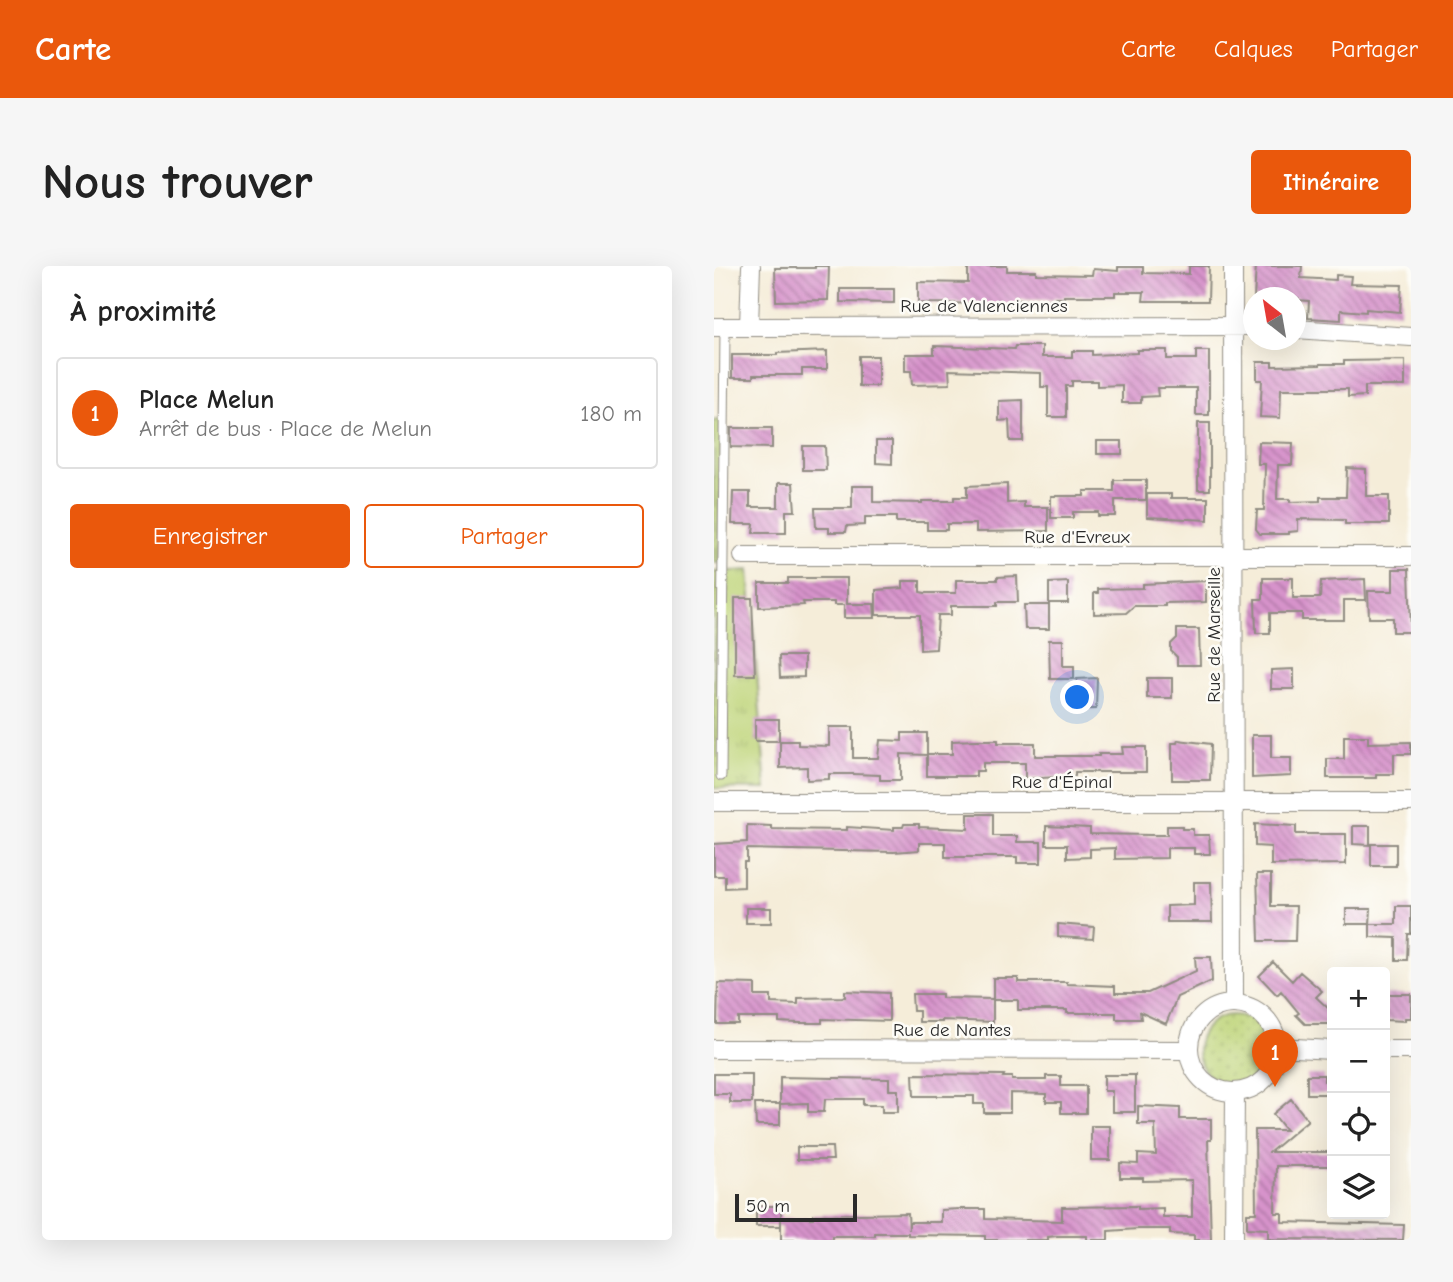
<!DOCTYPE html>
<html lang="fr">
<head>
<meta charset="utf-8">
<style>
  :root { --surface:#fff; --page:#f6f6f6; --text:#222; --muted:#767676; --line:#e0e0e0; --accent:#ea580c }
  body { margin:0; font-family:"Comic Neue",sans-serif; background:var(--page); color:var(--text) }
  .controls { position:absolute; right:21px; bottom:21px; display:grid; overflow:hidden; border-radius:7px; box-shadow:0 7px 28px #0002 }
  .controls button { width:63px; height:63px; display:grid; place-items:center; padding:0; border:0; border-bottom:2px solid var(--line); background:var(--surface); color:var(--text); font:35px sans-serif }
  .compass { position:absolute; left:529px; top:21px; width:63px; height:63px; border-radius:50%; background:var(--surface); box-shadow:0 7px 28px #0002; rotate:329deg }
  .scale { position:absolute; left:21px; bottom:18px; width:122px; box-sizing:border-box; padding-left:7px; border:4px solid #2b2b2b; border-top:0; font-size:19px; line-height:24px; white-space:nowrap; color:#2b2b2b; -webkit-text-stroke:5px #fdfcf7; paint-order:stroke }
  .you { position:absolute; left:364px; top:432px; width:24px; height:24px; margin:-18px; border:5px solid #fff; border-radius:50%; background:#1a73e8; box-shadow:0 0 0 10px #1a73e833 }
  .badge { display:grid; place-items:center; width:46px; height:46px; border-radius:50%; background:var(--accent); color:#fff; font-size:23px; font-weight:700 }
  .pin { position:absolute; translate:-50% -58px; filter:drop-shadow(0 2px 4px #0008) }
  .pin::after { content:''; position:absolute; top:37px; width:24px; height:21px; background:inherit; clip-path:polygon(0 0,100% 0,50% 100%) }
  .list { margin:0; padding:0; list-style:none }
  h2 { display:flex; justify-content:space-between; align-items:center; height:91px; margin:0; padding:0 28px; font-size:30px }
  h2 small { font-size:23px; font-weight:400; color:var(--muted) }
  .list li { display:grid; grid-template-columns:46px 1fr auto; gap:21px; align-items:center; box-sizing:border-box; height:112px; margin:0 14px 14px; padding:0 14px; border:2px solid var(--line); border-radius:7px }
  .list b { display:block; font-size:26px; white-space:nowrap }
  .list p { margin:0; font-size:23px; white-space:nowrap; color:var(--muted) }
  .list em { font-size:23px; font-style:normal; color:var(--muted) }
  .actions { display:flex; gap:14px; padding:21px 28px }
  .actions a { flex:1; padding:16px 0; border:2px solid var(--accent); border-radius:7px; text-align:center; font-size:24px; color:var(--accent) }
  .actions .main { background:var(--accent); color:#fff }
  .icon { flex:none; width:38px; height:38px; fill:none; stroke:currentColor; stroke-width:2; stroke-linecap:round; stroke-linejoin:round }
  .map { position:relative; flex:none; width:697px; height:974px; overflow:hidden; border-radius:7px }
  header { display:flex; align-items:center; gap:42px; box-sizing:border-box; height:98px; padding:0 35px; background:var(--accent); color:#fff }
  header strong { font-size:33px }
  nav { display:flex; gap:38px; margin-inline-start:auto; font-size:24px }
  .intro { display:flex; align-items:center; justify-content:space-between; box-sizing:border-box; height:168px; padding:0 42px }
  h1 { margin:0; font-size:49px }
  .button { padding:18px 32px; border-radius:7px; background:var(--accent); color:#fff; font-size:24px; font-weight:700 }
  main { display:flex; gap:42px; padding:0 42px }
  aside { flex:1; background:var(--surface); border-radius:7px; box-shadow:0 7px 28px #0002 }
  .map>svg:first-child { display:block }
  .grass { fill:url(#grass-dots); stroke:#748052; stroke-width:2 }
  .park { fill:url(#park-tufts); stroke:#748052; stroke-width:2 }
  .garden { fill:#bed478; stroke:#748052; stroke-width:2 }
  .building { fill:url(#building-back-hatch) }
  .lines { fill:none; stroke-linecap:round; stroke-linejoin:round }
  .service-casing { stroke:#908c82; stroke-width:11 }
  .minor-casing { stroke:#908c82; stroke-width:20 }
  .service { stroke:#fff; stroke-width:9 }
  .minor { stroke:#fff; stroke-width:18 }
  .labels { text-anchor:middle; stroke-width:5; stroke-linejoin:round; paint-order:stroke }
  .street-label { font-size:19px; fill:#2b2b2b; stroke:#fdfcf7 }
</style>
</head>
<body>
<header>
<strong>Carte</strong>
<nav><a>Carte</a><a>Calques</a><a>Partager</a></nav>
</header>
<div class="intro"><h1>Nous trouver</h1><a class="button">Itinéraire</a></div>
<main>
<aside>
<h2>À proximité<small></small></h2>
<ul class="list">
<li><span class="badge">1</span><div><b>Place Melun</b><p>Arrêt de bus · Place de Melun</p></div><em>180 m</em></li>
</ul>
<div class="actions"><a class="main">Enregistrer</a><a>Partager</a></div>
</aside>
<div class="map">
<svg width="697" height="974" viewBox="0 0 697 974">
  <defs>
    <pattern id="grass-dots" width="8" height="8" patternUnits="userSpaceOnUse" patternTransform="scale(1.75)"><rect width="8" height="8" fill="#bed478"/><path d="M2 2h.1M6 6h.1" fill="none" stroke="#a3b668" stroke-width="1.8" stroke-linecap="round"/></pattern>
    <pattern id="park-tufts" width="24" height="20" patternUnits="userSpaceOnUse" patternTransform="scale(1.75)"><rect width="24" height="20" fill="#bed478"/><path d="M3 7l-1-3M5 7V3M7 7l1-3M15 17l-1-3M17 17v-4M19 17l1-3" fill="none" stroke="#a3b668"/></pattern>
    <pattern id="building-back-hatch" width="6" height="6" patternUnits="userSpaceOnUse" patternTransform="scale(1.75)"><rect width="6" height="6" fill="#d793cb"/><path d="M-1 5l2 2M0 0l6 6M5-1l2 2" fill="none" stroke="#af78a5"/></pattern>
  </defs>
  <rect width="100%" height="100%" fill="#fdfcf7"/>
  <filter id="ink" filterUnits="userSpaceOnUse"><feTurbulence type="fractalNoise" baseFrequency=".0143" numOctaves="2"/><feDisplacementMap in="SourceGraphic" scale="14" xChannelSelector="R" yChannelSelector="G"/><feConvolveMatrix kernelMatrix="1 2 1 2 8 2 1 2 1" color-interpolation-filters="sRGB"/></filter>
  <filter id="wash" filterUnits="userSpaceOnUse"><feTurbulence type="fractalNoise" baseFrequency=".00686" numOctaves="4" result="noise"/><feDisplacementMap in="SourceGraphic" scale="28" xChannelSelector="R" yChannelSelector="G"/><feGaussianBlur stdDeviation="1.57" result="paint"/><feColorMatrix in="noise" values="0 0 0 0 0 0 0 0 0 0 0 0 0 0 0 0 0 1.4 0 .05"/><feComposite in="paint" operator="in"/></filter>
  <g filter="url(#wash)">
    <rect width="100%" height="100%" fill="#f5edd9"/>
    <path class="grass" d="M484 784a35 35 0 1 1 70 0a35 35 0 1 1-70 0Z"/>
    <path class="park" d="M35,304L52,523L0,522V306Z"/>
    <path class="garden" d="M0,154H7L5,297H0Z"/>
    <g id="blocks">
      <path class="building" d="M101,0H115L114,34L62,35L61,2H101Z
        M254,0H293V5H322V8L378,9L379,3L404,5V1H429V7L475,8V0H495L494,35H429L430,26H401V30H350V32H340V34H303V38L204,37V16L254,17Z
        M542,0H588L587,12L622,14V9L637,10L636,18L688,19L686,46L652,43V46L627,44V54L594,52L595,35L583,34L584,32H540Z
        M126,23H180V37L126,36Z
        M220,80L300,83L301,80H328V91H358V85H378V89L423,87V84H453V93H482V85H495V149H482V122H443L444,130L427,131V137H408V119L383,120V115H358V120H352V151H334V121H327V107L235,104L236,118L198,119L197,105H191V88H220Z
        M113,85V103H88V109H39V112H18V89H63V87Z
        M145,90H164V120H145Z
        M691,94V120H651V130L634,131V123H567L566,152L546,151L548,114H543V96H558V100L606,99V98H630V95Z
        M309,134V175H296L295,154L285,155V135Z
        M484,157H496V224H484Z
        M17,162H58V182L17,181Z
        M162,175H178V198L162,197Z
        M383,175H408V188H383Z
        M545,176L579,177L578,199H564L563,233H576V236L606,235V231H632L633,202L652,203V230H675V258H631V254L584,253V265L575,266V268H546L542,263L543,244H550L551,198H544Z
        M89,180H111L112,204H89Z
        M400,214H432V234H401V250H384V246H359V252H337V230H370V225H400Z
        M64,217H79L81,245H72V267H39L40,258H18L19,226H36V241H64Z
        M293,218V237L310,236V241H334V265L262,266V258H233V264H213V256H182V251H151V259L133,260L132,266H115V262H102L101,242H138V220H159V236L208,237V235H240V231H253V220Z
        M433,228H457V232H494V254L433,251Z
        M679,303H695L697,366H679V352H655L654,325H679Z
        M303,310L304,336H283V340H237V349H224L222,383L206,384V349H162V324L189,322V315H206V326L211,327H242V314H283V311Z
        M74,312H133V338H160L161,352H130V339H120V336H89L90,339L45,341V317H74Z
        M549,312H579V332H606L607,315L651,313L652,334H630V354H588V347H556V367H542L541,333H549Z
        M492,315V336L451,337V340H420L412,347L380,348V327H384V323L429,322V318Z
        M354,316V337H335V317Z
        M21,332H38L41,409H21Z
        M310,339H335V363H311Z
        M463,363H485L486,399H463V391L457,385V378L463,372Z
        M335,374H349V400H360V413H336Z
        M65,390H90V411L66,412Z
        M580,403V423H557V404Z
        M383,412L382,443H363V413Z
        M433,412H458V432H433Z
        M41,453H65V475H41Z
        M115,461H139V492H164L166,474L188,475V467H213V489L187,488V514H166V509L139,508H115V513L93,514V501L66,502V475H84V479L115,480Z
        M538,469H557V492H577V510L538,512Z
        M630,470H654V477L697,476V488H680V508H662V512H613V493H630Z
        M264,474H284V477H321V490H385V488H409L408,481H432V506H361V510L311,513V497H269V505H262V510H213V488H238V475Z
        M464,474L497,478L496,514H458V477H463Z
        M254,548H279V570H303V576H327V597H303V591H231V577H205V584L180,586L33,583V596H30V621L11,622V610H0V578L33,576V559L57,560V563L133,564V561L180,564V561H189L190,558H205V561L254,563Z
        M541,558L582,560V568H632V598L557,599V581L541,580Z
        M332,560L376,562V568L437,569H453V560H468V563H479V569H495L496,588H480V582H453V592L401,593V582L376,583V591L353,592V579H332Z
        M639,560H656V579L639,578Z
        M657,578H682V600H657Z
        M543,608H557V640H582L581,675H545Z
        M480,616H497L498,656H453V640L480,639Z
        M682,640H697V668H694L693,694H682V672L656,671V658H682Z
        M32,642H57V657H32Z
        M632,643H657L656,658H632Z
        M344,658L380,661L379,673L344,671Z
        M481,691H497L498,715L463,731L452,758L426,746L427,753H402V747H353V744H304V734H279V712H304V716H353V718L401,720V727H434L482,705Z
        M559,696L578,715L586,706L608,725L602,731L618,746V758H591L582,749L585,747L567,725L563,729L545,710Z
        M4,717L41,718V730H57V737L84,738V732L131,731V725L175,727V755L108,753V757H84L65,756V752H24V758H3Z
        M198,728H228V732L279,733V756L228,754V756H205V745H199Z
        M672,728H697V752H691V755L671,754Z
        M0,808H38V837H16V828H0Z
        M199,808L290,809L289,811H298V814H332V810H347V820H372V847H347V836H332V828L296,827V847H270V838H260V830H200Z
        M390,809H421V846H398V825H390Z
        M593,809H610V815H618V828H593Z
        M66,811L175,813V824H184V846H168V839H149V833H111L110,846H94V837L66,838V859H42L41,838H66Z
        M577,833L594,854L556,886H618V900H562L561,947H568V956L690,959L689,974L554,973V963L533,962V947H542L541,864H572L559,848Z
        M424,840L466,842V853H497V874H494L497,974H480V969L456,968V963H424L394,965V974H373V970H343L334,971V974H271V970L194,969V967H161V970H118V974H67V952H99V949L194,947L195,964V956H227V944L246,943H271V953L348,955V941L424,940V943L449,942V951H478V914L429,915V912H406V897L424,898V888L442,889L441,858H424Z
        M377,860H396V894H377Z
        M83,881H118L119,894H83Z
        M42,940H67V960H42Z"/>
    </g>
  </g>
  <g filter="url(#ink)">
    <use href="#blocks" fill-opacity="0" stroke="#908c82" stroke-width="2"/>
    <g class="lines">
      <defs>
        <path id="service" d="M7,510L11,61"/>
        <path id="minor" d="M519,0L520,738
          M35,60L37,0
          M0,61L540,60
          M582,63L697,71
          M29,290H697
          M0,536H697
          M475 782a44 44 0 1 1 88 0a44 44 0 1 1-88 0Z
          M563,781L618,784
          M0,783L475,784
          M671,784H697
          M520,974L521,826"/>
      </defs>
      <use href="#service" class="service-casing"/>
      <use href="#minor" class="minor-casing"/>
      <use href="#service" class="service"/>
      <use href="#minor" class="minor"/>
    </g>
  </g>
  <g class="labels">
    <g class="street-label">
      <text x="270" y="46">Rue de Valenciennes</text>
      <text x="363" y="277">Rue d'Evreux</text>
      <text transform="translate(499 369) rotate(-90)" y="7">Rue de Marseille</text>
      <text x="348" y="522">Rue d'Épinal</text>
      <text x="238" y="770">Rue de Nantes</text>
    </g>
  </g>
</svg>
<div class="controls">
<button>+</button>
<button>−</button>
<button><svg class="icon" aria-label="locate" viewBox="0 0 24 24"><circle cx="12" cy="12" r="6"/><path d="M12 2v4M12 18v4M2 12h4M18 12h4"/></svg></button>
<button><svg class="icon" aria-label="layers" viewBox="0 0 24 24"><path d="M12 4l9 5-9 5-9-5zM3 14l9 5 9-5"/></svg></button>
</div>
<svg class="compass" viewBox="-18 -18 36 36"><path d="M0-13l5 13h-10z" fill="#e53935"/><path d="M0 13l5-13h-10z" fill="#767676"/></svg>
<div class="scale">50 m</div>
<div class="you"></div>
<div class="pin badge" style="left:561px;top:821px">1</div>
</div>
</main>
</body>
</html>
